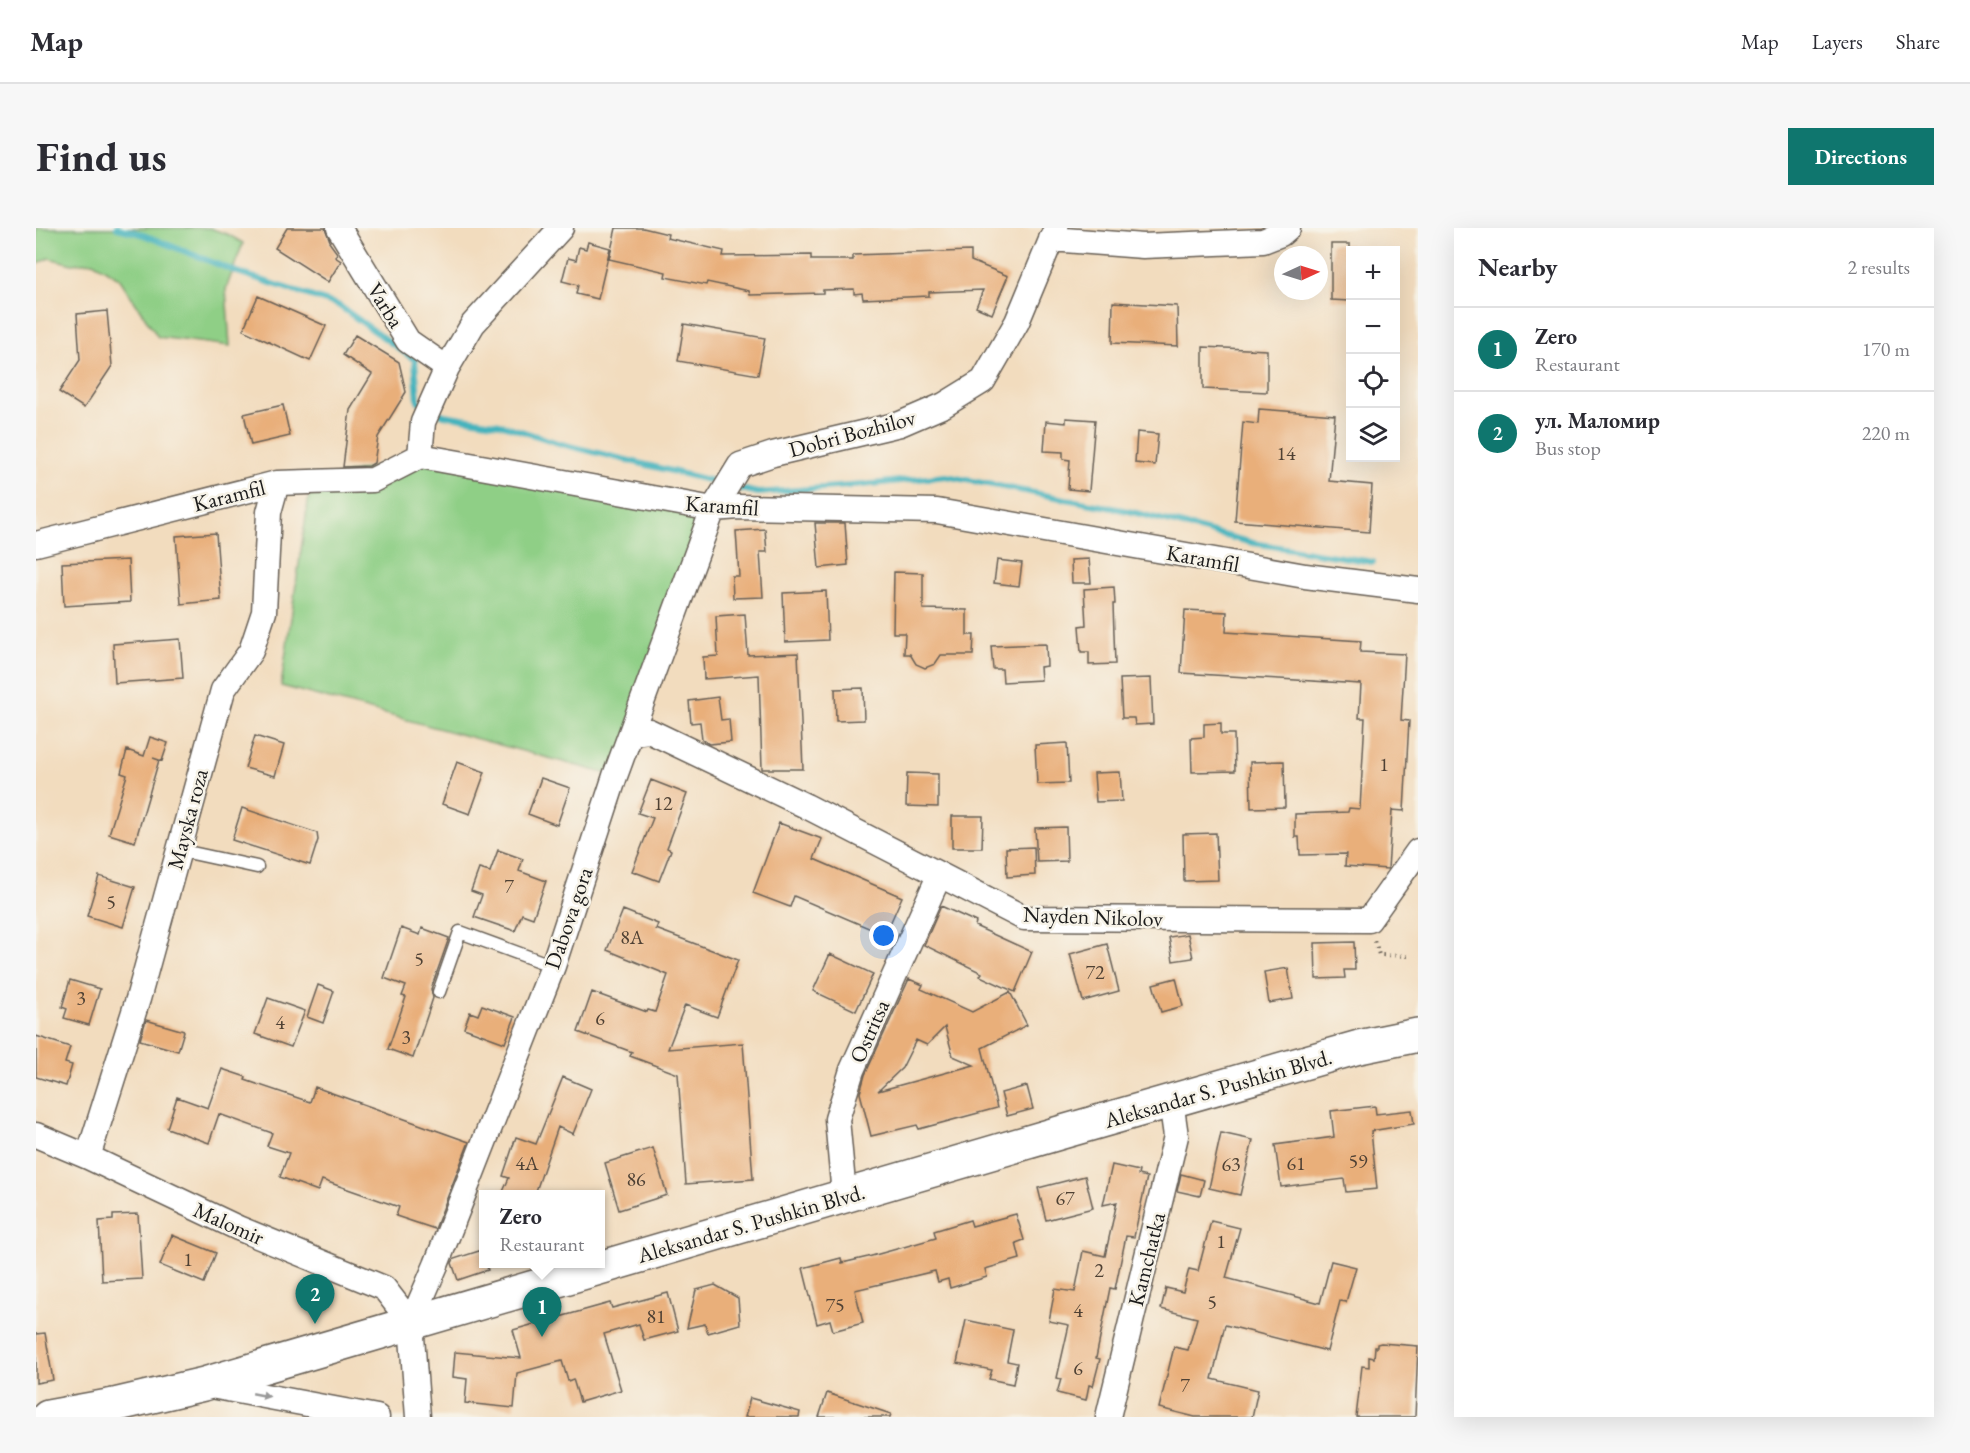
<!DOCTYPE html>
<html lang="en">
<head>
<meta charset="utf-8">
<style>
  :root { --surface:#fff; --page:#f7f7f7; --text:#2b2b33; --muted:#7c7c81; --line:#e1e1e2; --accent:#0f766e }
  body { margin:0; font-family:"EB Garamond",serif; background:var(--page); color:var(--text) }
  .controls { position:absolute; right:18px; top:18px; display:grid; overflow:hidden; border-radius:0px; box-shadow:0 6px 24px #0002 }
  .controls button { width:54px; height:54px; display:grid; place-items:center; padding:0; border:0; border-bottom:2px solid var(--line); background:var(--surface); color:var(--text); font:30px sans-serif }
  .compass { position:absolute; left:1238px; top:18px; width:54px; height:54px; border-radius:50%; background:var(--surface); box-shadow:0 6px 24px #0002; rotate:86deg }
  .you { position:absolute; left:848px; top:708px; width:21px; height:21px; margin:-15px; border:4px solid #fff; border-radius:50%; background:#1a73e8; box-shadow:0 0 0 9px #1a73e833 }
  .badge { display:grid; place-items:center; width:39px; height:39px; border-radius:50%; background:var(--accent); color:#fff; font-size:20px; font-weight:700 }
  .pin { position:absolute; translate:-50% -50px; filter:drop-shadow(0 2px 3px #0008) }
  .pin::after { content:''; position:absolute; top:32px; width:21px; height:18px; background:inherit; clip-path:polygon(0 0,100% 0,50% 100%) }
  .popup { position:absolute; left:443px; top:962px; width:126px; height:78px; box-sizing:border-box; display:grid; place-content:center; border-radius:0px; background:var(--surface); filter:drop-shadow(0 2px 4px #0005); font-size:20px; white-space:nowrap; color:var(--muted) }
  .popup b { font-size:22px; color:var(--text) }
  .popup::after { content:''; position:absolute; left:50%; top:100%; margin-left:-12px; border:12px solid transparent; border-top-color:var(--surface) }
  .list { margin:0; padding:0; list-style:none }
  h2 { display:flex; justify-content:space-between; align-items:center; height:78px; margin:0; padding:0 24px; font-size:26px }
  h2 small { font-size:20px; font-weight:400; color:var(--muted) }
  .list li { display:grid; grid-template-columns:39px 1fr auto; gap:18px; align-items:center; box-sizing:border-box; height:84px; padding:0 24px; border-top:2px solid var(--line) }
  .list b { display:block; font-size:22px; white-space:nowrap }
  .list p { margin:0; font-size:20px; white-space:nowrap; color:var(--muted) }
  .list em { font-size:20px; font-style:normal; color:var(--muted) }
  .icon { flex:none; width:33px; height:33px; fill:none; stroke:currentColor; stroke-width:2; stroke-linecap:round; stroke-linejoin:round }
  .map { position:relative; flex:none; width:1382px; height:1189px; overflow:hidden; border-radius:0px }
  header { display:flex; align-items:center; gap:36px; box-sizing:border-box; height:84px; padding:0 30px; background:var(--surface); border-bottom:2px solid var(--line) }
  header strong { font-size:28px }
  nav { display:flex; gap:33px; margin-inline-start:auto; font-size:21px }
  .intro { display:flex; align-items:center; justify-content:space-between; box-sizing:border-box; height:144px; padding:0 36px }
  h1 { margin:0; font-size:42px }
  .button { padding:15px 27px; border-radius:0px; background:var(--accent); color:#fff; font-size:21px; font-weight:700 }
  main { display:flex; gap:36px; padding:0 36px }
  aside { flex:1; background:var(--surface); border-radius:0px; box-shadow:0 6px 24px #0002 }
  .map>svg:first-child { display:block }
  .green { fill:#8fcf86; stroke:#567651; stroke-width:1.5 }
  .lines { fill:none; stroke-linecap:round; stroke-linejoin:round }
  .stream { stroke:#44b3bd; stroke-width:6 }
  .building { fill:#e9af7a; fill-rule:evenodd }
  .service-casing { stroke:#675f55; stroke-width:15 }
  .minor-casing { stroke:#675f55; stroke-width:27 }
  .secondary-casing { stroke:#675f55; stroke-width:36 }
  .path { stroke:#675f55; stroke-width:4; stroke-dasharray:1.5 4.5; stroke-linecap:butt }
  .service { stroke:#fff; stroke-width:12 }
  .minor { stroke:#fff; stroke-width:24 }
  .secondary { stroke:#fff; stroke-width:33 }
  .oneway { fill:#999 }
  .labels { text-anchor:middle; stroke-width:5; stroke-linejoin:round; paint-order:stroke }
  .number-label { font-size:20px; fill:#4f4134 }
  .street-label { font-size:22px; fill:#1c1c1c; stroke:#f7f3e8 }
</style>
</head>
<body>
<header>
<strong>Map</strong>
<nav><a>Map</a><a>Layers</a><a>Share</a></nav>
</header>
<div class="intro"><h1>Find us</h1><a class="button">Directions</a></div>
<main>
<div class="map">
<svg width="1382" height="1189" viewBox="0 0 1382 1189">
  <rect width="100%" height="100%" fill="#f7f3e8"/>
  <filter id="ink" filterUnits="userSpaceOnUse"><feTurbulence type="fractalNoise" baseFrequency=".0167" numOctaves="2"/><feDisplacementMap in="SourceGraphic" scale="12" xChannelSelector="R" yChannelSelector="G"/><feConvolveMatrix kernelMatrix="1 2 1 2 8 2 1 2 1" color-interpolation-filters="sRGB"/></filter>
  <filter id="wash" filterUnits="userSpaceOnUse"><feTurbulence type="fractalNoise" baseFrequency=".008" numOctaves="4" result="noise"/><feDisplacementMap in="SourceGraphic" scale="24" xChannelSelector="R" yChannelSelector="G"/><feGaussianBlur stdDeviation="1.35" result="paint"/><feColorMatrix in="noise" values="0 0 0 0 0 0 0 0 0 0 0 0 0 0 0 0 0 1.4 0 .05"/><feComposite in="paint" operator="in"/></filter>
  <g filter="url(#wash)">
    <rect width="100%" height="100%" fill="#f2dcbe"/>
    <path class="green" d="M0,0H174L193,7L207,15L190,61L194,118L122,109L83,50L57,34L36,36L13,30L0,37Z
      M384,228L677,281L579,548L245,458L275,254Z"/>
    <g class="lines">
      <path class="stream" d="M81,0L105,6L201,44L302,77L379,132L382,173L389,177
        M398,182L408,187L464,196L525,216L676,253
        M701,260L722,265L827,257L910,248L1092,283L1217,315L1337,334"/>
    </g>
    <g id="blocks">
      <path class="building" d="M251,0H289L294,13L293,14L301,25L299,29L305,33L292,54L239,20Z
        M580,0H607L632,6L631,10L688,23L687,28L775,27V32H817V27L935,23V33L972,48L956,86L940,79L947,62L893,64V68L827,71L826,65L818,66V61L787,62V65L714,67L713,63L671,54L670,57L629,49L630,44L573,31Z
        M552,14L574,20L562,71L540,66L542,57L526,53L532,30L540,32L543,19L550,21Z
        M1295,16H1314V73L1295,72Z
        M222,68L290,98L274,133L207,102Z
        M1077,74L1141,78L1142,118L1076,115Z
        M71,83L76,138L48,180L23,164L44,132L41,86Z
        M648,96L729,110L722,147L642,133Z
        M319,107L363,134L370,164L342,209L338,235L333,238L307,239L314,182L336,146L307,127Z
        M1167,119L1231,122V164L1167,161Z
        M247,177L254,208L215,217L208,186Z
        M1223,181L1299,187L1293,253L1336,257L1333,304L1199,293L1207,194L1222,196Z
        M1030,190L1059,192L1053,263L1032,261L1034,232L1027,231V224L1008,223L1010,193L1030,195Z
        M1101,204L1122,206L1119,237L1099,235Z
        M779,295H809L812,337L783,340Z
        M729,301L731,324H724L727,369L697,370L696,348H703L700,303Z
        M180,305L185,372L145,376L140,308Z
        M1053,331L1055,355H1036L1035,332Z
        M92,332L94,374L28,378L26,335Z
        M961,332L986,335L983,358L958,355Z
        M858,344L887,345V381L931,382V407H938L937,427H905L899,436L889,440L880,436L874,426H868L869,405H857Z
        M1078,359L1079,376H1077L1079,436L1053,437V424H1045L1043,398L1050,397L1048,361Z
        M790,363L792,412L749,414L747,365Z
        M1149,382L1191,384L1190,404L1325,413L1324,424L1369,426L1365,492L1373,493L1368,583L1356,582L1352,641L1309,638L1310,626L1264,627L1263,609H1259V586L1312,584L1313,580L1324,581L1329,490H1323L1325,456L1145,445Z
        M709,386L712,427L762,425L767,541H726L723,447L668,451L667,429L682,428L680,388Z
        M144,411L147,450L79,455L77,416Z
        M1010,416L1011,438L1004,439L1005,452L967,454L966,441H957L955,418Z
        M1115,450L1117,496L1099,497L1098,490H1086L1084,451Z
        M827,460L828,492L800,493L799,461Z
        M682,469L685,492L693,491L695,514L673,516L666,512L664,494L655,495L653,473Z
        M1185,495V506H1198L1199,543L1156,544L1155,510L1168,509V496Z
        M219,508L248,517L239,548L209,540Z
        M114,509L132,515L126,533L117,530L123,532L99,614L73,606L91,547L85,545L91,522L108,528Z
        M1031,515L1033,555L1001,556L999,517Z
        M1248,533L1249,579L1215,580L1214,534Z
        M421,534L449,544L434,586L406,576Z
        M1084,544L1086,573L1060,574L1058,545Z
        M871,545L902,546V579L870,578Z
        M505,550L534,560L521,597L492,586Z
        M615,552L651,566L631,620L635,622L623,653L596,643L617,590L602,585Z
        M206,580L281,605L282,612L274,637L196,612Z
        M916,588H947L946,620H916Z
        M743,595L786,611L778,631L866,669L849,707L758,668L754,679L717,665Z
        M1030,599L1031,633L1001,634L999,600Z
        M1180,605L1182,652L1148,653L1147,606Z
        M998,619L999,647L971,649L970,620Z
        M462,622L487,631L483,643L510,653L497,690L486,686L479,703L438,689L446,667L435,663L443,641L454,644Z
        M63,648L99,659L87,699L51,688Z
        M905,678L940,694L939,698L996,724L979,764L944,748L946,745L888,717Z
        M587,682L622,696L620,701L702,732L681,789L649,777L632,821L707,815L717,951L650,956L642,846L594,828L596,824L542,804L556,764L611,784L612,782L619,784L632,747L571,722Z
        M365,700L384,707L386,700L413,710L395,761L397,770L377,830L352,821L370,769L366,768L370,758L348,750Z
        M1152,706L1157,730L1137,733L1133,709Z
        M1318,714L1319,742H1308L1309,750L1280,751L1279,715Z
        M1071,716L1083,763L1047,773L1034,726Z
        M794,726L837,746L820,783L777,763Z
        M1252,740L1257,771L1233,775L1228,744Z
        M1140,750L1147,778L1125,784L1117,756Z
        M873,751L887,757L885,761L936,784L974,764L991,797L946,820L961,880L883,901L881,897L835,908L824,865L829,847ZM909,799L917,828L938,837L842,863L866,840L880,812L891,817Z
        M34,752L64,761L53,797L28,790L31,781L26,779Z
        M282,757L298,763L287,795L271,789Z
        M232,770L269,783L255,819L219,806Z
        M446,777L479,789L469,815L428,800L434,784L442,787Z
        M110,792L148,803L142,823L104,812Z
        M0,808L34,819L29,835L36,837L30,858L0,849Z
        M186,841L210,849L209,852L274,874L279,859L433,914L399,1001L360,988L363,979L286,952L282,963L244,949L253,925L231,918L236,905L183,886L173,915L131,900L141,869L172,880Z
        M527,849L555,861L537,906L522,899L499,966H466L473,950L467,948L480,909L500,916Z
        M991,858L997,881L971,888L965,865Z
        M1339,878L1340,886L1376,882L1378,896L1335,903L1341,961L1310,964L1308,951L1245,959L1239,917L1298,909L1295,883Z
        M1185,905L1217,912L1204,967L1173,960Z
        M617,920L631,967L583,982L569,935Z
        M1076,937L1103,943L1102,947L1111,949L1098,1009L1090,1008L1079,1061L1074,1060L1060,1130L1064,1131L1057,1158L1053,1157L1050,1172L1021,1165L1025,1151L1021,1150L1033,1097L1013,1093L1019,1061L1039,1064L1047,1023L1069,1028L1081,974L1067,977Z
        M1145,946L1168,952L1164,968L1141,963Z
        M1049,948L1057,980L1010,992L1002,960Z
        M102,986L106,1051L66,1053L63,993L77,992V987Z
        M980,986L988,1012L980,1015L984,1031L949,1041L951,1049L914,1060L912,1051L902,1054L899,1043L819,1062L827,1095L797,1103L794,1092L781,1096L767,1040L805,1030L806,1035L832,1029L900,1010L898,1003L934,992L936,998Z
        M1175,993L1204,1000L1190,1050L1284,1075L1295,1033L1320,1039L1310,1074L1304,1073L1291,1123L1189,1097L1176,1151L1222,1162L1216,1189H1159L1123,1180L1138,1119L1152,1122L1161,1090L1125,1081L1130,1060L1147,1064L1153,1041L1162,1043Z
        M136,1007L180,1025L168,1055L124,1037Z
        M446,1022L447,1035H450L452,1042L422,1052L416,1035L418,1031Z
        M679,1057L702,1070L704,1096L672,1105L669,1096L651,1100L660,1062Z
        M632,1065L642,1103L608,1112L603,1096L568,1106L585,1162L544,1174L537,1151L532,1153L526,1133L481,1145L478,1180L429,1175L431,1151L417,1149L419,1124L485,1130L477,1102L574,1075L576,1080Z
        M930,1092L977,1102L971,1133L981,1135L977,1156L953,1151L956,1142L921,1135Z
        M9,1105L17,1152L0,1155V1106Z
        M1345,1115L1382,1118L1379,1189H1320L1326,1138L1333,1139V1129L1338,1130L1339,1119H1341V1116Z
        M791,1165L855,1186L854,1189H783Z
        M714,1170L764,1184L763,1189H709Z"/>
    </g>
  </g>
  <g filter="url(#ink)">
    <use href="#blocks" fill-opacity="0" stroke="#675f55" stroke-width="1.5"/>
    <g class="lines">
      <defs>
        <path id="service" d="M142,622L221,639
          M403,764L424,704L517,738"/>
        <path id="minor" d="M303,0L372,113L411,140
          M1015,11L1107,18L1204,14L1227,13L1245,6L1252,0
          M384,228L387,194L411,140L437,96L525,0
          M0,316L241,255L337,252L384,228L677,281L703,279L901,283L1269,348L1382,362
          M596,505L613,503L770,578L988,690L1333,692L1382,623
          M0,907L52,929L202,1000L348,1060L375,1095
          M52,929L102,771L187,462L215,423L228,384L233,284L241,255
          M808,967L801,891L816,842L903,648
          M170,1157L341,1189
          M382,1189L375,1095L400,1037L517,738L579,548L677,281L704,237L737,226L864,196L908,177L947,153L981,94L1020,0
          M1072,1189L1140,908L1135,873"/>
        <path id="secondary" d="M12,1189L78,1177L168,1156L1023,905L1323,819L1382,807"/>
      </defs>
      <use href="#service" class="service-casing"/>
      <use href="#minor" class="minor-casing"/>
      <use href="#secondary" class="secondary-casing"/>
      <path class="path" d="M1339,713L1343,727L1373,728"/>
      <use href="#service" class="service"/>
      <use href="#minor" class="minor"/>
      <use href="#secondary" class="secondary"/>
    </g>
    <defs><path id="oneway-solid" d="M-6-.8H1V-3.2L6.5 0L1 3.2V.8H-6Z" transform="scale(1.5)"/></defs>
    <use class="oneway" href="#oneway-solid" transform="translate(225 1167) rotate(11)"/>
  </g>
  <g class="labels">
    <g class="number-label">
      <text x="1250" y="232">14</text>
      <text x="1348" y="543">1</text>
      <text x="627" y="582">12</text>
      <text x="473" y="665">7</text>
      <text x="75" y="681">5</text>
      <text x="596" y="716">8А</text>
      <text x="383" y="738">5</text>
      <text x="1059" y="751">72</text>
      <text x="45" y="777">3</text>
      <text x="564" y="797">6</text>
      <text x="244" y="801">4</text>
      <text x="370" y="816">3</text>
      <text x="1322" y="940">59</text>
      <text x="491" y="942">4А</text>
      <text x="1260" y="942">61</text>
      <text x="1195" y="943">63</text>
      <text x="600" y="958">86</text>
      <text x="1029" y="977">67</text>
      <text x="1185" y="1020">1</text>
      <text x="152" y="1038">1</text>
      <text x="1063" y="1049">2</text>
      <text x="1176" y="1081">5</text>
      <text x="799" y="1084">75</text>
      <text x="1042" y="1089">4</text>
      <text x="620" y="1095">81</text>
      <text x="1042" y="1147">6</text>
      <text x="1149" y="1164">7</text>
    </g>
    <g class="street-label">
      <text transform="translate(350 77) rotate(58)" y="8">Varba</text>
      <text transform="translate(816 205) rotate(-15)" y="8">Dobri Bozhilov</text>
      <text transform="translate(193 267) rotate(-14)" y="8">Karamfil</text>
      <text transform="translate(686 277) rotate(4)" y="8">Karamfil</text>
      <text transform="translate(1167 330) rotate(10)" y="8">Karamfil</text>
      <text transform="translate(151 591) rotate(-75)" y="8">Mayska roza</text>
      <text transform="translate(1057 688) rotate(2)" y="8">Nayden Nikolov</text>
      <text transform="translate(532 690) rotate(-71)" y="8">Dabova gora</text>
      <text transform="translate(833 803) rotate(-66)" y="8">Ostritsa</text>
      <text transform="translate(1182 860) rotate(-16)" y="8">Aleksandar S. Pushkin Blvd.</text>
      <text transform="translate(193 995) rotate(24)" y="8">Malomir</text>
      <text transform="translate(715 995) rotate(-16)" y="8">Aleksandar S. Pushkin Blvd.</text>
      <text transform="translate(1110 1031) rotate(-76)" y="8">Kamchatka</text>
    </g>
  </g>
</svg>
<div class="controls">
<button>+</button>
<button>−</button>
<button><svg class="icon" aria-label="locate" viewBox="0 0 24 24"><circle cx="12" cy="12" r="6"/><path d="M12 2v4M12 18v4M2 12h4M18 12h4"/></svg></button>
<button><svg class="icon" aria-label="layers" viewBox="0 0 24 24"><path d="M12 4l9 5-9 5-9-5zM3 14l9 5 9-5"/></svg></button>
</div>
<svg class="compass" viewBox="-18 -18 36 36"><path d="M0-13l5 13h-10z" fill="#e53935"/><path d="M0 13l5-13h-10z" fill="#7c7c81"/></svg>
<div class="you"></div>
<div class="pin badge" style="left:506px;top:1109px">1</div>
<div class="popup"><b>Zero</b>Restaurant</div>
<div class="pin badge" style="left:279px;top:1096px">2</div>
</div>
<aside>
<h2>Nearby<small>2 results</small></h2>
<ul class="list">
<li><span class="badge">1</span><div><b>Zero</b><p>Restaurant</p></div><em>170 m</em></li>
<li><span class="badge">2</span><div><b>ул. Маломир</b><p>Bus stop</p></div><em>220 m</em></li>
</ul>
</aside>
</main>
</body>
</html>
